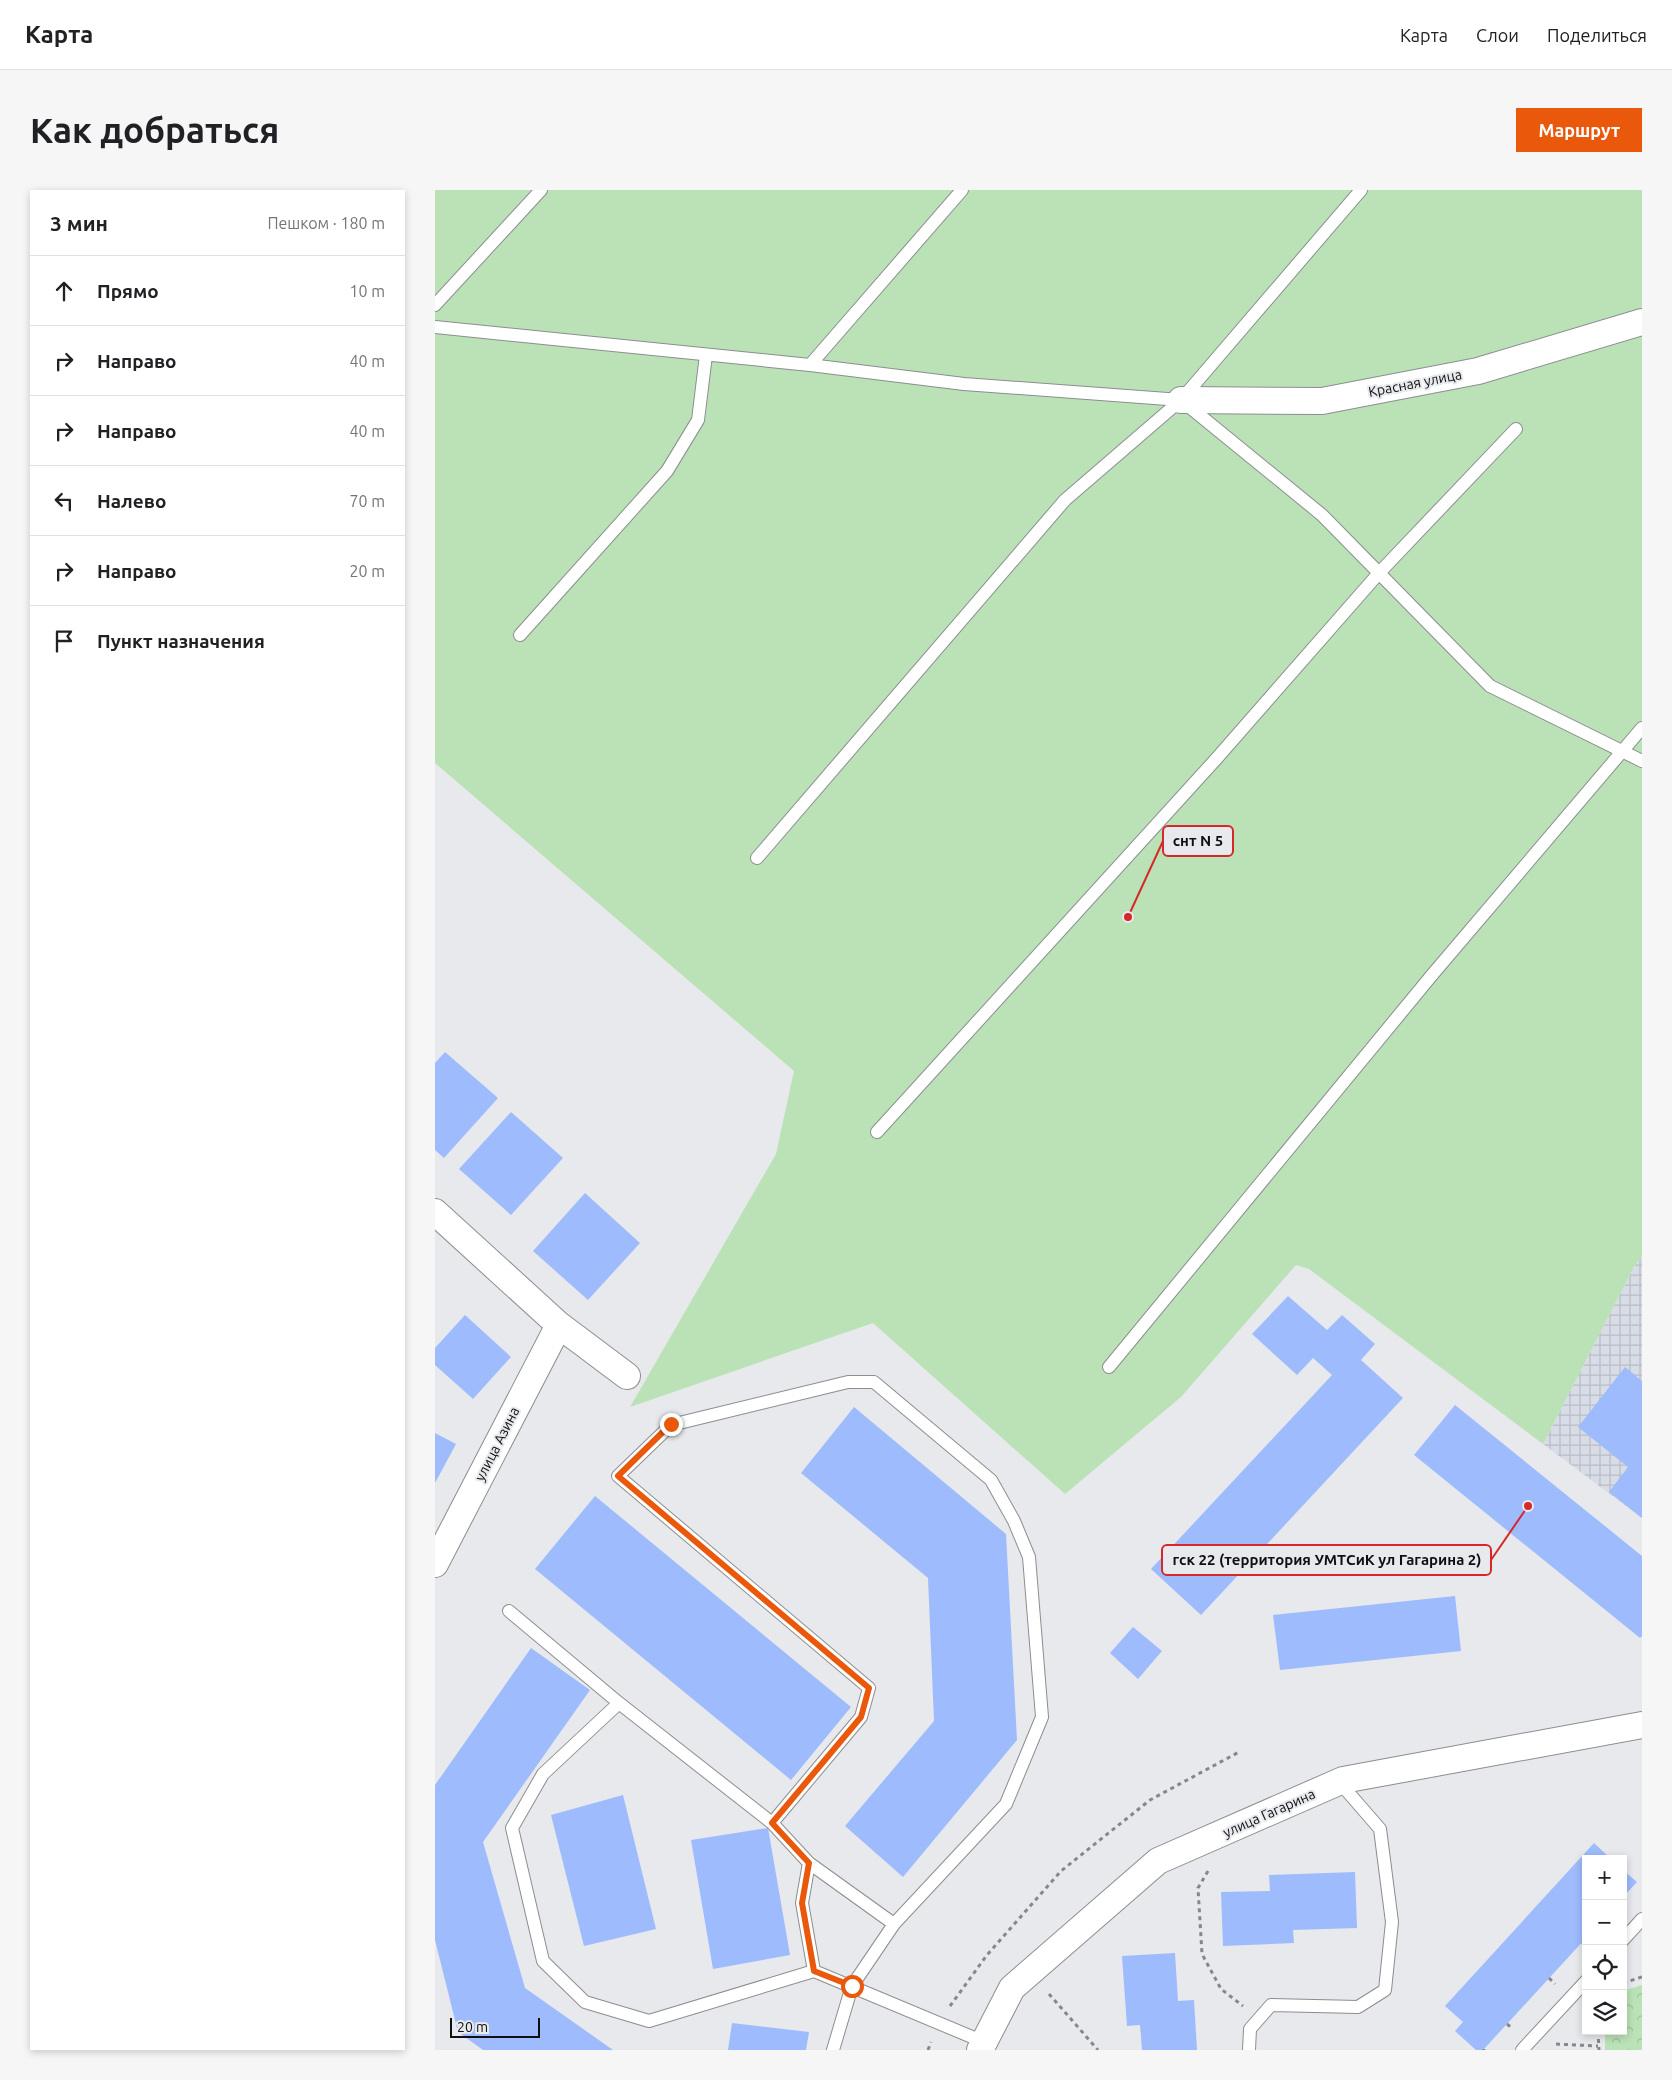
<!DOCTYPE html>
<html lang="ru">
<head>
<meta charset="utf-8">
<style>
  :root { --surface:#fff; --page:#f6f6f6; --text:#202124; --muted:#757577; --line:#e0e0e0; --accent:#ea580c }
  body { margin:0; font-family:Ubuntu,sans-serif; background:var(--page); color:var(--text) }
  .controls { position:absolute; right:15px; bottom:15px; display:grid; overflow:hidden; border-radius:0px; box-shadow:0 2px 8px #0003 }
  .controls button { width:45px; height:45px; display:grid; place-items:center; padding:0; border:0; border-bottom:1px solid var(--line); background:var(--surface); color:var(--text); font:25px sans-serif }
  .scale { position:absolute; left:15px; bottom:12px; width:90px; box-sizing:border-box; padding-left:5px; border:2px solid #0e0f10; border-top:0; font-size:14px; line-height:18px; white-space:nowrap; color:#0e0f10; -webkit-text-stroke:4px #e7e9ec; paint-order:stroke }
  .stop { position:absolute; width:15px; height:15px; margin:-11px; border:4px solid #ea580c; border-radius:50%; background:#fff }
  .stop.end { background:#ea580c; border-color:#fff; box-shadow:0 1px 5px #0008 }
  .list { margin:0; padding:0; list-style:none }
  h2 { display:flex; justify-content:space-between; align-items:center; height:65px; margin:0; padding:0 20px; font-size:21px }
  h2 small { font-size:16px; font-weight:400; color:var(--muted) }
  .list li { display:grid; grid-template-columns:32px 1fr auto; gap:15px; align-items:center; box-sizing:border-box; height:70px; padding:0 20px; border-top:1px solid var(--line) }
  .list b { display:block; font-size:19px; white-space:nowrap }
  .list em { font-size:16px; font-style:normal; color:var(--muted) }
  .icon { flex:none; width:28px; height:28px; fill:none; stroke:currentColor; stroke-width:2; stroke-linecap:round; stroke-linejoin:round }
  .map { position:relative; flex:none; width:1207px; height:1860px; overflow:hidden; border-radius:0px }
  header { display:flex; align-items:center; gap:30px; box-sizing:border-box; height:70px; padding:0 25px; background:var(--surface); border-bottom:1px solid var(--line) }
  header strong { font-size:24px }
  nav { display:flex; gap:28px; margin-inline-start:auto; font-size:18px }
  .intro { display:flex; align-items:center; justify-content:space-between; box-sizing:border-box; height:120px; padding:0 30px }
  h1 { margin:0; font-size:35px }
  .button { padding:12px 22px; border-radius:0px; background:var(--accent); color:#fff; font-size:18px; font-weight:700 }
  main { display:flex; gap:30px; padding:0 30px }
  aside { flex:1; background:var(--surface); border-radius:0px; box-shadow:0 2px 8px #0003 }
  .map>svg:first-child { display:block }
  .industrial { fill:url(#industrial-grid) }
  .park { fill:url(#park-crowns) }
  .garden { fill:#bbe2b7 }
  .building { fill:#9ebbfd }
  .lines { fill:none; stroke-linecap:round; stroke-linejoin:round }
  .lane-casing { stroke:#8c8d90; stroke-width:14 }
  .street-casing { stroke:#8c8d90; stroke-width:28 }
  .path { stroke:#868789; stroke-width:3; stroke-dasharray:4 4; stroke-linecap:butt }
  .lane { stroke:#fff; stroke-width:12 }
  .street { stroke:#fff; stroke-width:26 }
  .route { stroke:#ea580c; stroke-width:6 }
  .labels { text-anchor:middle; stroke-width:4; stroke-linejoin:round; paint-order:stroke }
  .street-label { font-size:14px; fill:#0e0f10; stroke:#e7e9ec }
  .leader { fill:none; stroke:#d62828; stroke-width:2 }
  .callout-dot { fill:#d62828; stroke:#e7e9ec; stroke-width:2 }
  .callout { fill:#e7e9ec; stroke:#d62828; stroke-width:2 }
  .callout-label { font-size:15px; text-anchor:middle; font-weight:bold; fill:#0e0f10 }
</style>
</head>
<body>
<header>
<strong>Карта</strong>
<nav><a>Карта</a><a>Слои</a><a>Поделиться</a></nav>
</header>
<div class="intro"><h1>Как добраться</h1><a class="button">Маршрут</a></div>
<main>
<aside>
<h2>3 мин<small>Пешком · 180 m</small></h2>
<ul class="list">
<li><svg class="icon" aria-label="ahead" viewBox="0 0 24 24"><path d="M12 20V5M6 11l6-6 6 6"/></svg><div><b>Прямо</b></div><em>10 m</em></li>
<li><svg class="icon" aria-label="right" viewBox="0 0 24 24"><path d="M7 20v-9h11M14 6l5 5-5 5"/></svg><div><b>Направо</b></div><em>40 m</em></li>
<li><svg class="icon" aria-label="right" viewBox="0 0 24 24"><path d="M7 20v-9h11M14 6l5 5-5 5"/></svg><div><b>Направо</b></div><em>40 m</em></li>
<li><svg class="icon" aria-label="left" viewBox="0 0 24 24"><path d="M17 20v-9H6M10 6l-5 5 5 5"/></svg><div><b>Налево</b></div><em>70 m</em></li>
<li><svg class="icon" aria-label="right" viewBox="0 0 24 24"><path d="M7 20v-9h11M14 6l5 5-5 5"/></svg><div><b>Направо</b></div><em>20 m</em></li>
<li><svg class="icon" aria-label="arrive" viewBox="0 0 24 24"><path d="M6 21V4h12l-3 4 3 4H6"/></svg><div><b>Пункт назначения</b></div></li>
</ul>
</aside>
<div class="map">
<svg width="1207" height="1860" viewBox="0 0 1207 1860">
  <defs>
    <pattern id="industrial-grid" width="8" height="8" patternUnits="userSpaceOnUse" patternTransform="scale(1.25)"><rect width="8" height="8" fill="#d8dce6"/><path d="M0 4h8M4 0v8" fill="none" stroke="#b8bcc4"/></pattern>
    <pattern id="park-crowns" width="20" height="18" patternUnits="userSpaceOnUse" patternTransform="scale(1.25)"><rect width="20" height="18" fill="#bbe2b7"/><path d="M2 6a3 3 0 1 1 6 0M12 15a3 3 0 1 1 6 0" fill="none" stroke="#a0c19c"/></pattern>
  </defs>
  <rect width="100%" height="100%" fill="#e7e9ec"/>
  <path class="industrial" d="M1207,1066V1328L1108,1254L1200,1075Z"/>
  <path class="park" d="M1207,1795V1860H1170V1841H1188V1804L1194,1799Z"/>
  <path class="garden" d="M0,0H1207V1066L1200,1075L1108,1254L874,1079L861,1075L746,1207L630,1304L438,1133L195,1217L341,964L359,881L0,573Z"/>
  <path class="building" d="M10,862L63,908L9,968L0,960V873Z
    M76,922L128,968L76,1025L24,979Z
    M150,1003L205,1053L153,1110L98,1061Z
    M853,1106L892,1140L907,1125L940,1154L926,1170L968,1208L766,1425L716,1379L897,1185L878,1168L862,1185L817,1144Z
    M30,1125L76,1167L38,1209L0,1175V1158Z
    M1190,1177L1207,1191V1328L1174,1302L1193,1277L1143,1237Z
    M1020,1215L1207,1366V1446L1205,1448L979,1265Z
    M419,1217L571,1344L582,1550L468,1687L410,1636L499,1531L493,1388L366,1283Z
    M0,1243L21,1254L0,1293Z
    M160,1306L416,1517L356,1590L100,1379Z
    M1020,1406L1026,1461L845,1480L838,1425Z
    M698,1437L727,1461L703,1489L675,1463Z
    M96,1458L155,1500L48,1652L90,1798L178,1860H48L23,1842L0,1750V1595Z
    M188,1605L221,1739L149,1756L116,1625Z
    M333,1638L355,1765L278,1779L256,1650Z
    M1159,1653L1176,1669H1151V1748L1048,1860H1041L1020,1841L1028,1832L1010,1816Z
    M1188,1680L1202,1692L1188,1707Z
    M920,1682L922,1738L858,1740L859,1753L788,1756L786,1702L835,1701L834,1685Z
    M740,1763L743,1811L759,1810L762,1860H707L705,1835L692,1836L687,1766Z
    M297,1833L374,1842L371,1860H293Z"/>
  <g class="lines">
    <defs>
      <path id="lane" d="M0,115L106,0
        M0,137L375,175L529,194L746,210L887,325L1055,496L1207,571
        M375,175L527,0
        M85,445L232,281L263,230L271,165
        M322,668L630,310L746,210L926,0
        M442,942L782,568L944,383L1081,239
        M674,1177L997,785L1207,538
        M74,1421L184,1513L337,1633L374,1673L367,1713L379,1781L549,1852
        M184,1513L108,1584L77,1638L108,1771L150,1812L214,1831L379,1781
        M337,1633L426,1527L434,1498L183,1286L236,1235L413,1192H439L556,1290L579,1331L594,1367L607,1527L571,1614L459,1734
        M374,1673L459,1734L417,1796L398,1860
        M1188,1750L1207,1729
        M814,1860L815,1839L836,1815L923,1817L950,1800L957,1732L945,1639L912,1601L908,1590
        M1087,1860L1151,1791"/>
      <path id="street" d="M746,210L887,211L1043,181L1207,132
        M0,1022L124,1135L192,1186
        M0,1374L124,1135
        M545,1860L577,1798L723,1671L908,1590L1207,1535"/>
    </defs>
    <use href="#lane" class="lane-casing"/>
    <use href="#street" class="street-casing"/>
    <path class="path" d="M773,1681L763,1698L767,1764L786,1799L808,1816
      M1147,1752L1151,1755
      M1114,1788L1120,1794
      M1188,1793L1207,1787
      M614,1804L663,1860
      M515,1816L552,1765L626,1681L715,1610L804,1562
      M1072,1834L1078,1839
      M1163,1841L1164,1860
      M1121,1854L1163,1856
      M1049,1859V1860
      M493,1860L496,1852"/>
    <use href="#lane" class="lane"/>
    <use href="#street" class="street"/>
  </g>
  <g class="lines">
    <path class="route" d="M236,1234L183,1286L434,1498L426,1527L337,1633L374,1673L367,1713L379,1781L417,1796"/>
  </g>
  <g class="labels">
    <g class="street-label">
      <text transform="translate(980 193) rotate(-11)" y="5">Красная улица</text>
      <text transform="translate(62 1254) rotate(-63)" y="5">улица Азина</text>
      <text transform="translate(834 1623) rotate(-24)" y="5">улица Гагарина</text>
    </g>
  </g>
  <path class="leader" d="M693 727L728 651M1093 1316L1056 1370"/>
  <g class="callout-dot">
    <circle cx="693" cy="727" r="5"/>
    <circle cx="1093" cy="1316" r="5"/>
  </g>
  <g class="callout">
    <rect x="728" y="636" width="70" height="30" rx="5"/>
    <rect x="727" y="1355" width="329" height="30" rx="5"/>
  </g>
  <g class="callout-label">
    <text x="763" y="656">снт N 5</text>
    <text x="892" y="1375">гск 22 (территория УМТСиК ул Гагарина 2)</text>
  </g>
</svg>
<div class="controls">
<button>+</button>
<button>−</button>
<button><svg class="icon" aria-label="locate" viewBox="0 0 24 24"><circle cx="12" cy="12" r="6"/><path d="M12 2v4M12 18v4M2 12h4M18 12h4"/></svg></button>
<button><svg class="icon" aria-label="layers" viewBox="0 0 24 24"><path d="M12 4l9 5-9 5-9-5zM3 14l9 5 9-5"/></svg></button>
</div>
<div class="scale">20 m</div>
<div class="stop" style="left:417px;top:1796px"></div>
<div class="stop end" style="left:236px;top:1234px"></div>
</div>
</main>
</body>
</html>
